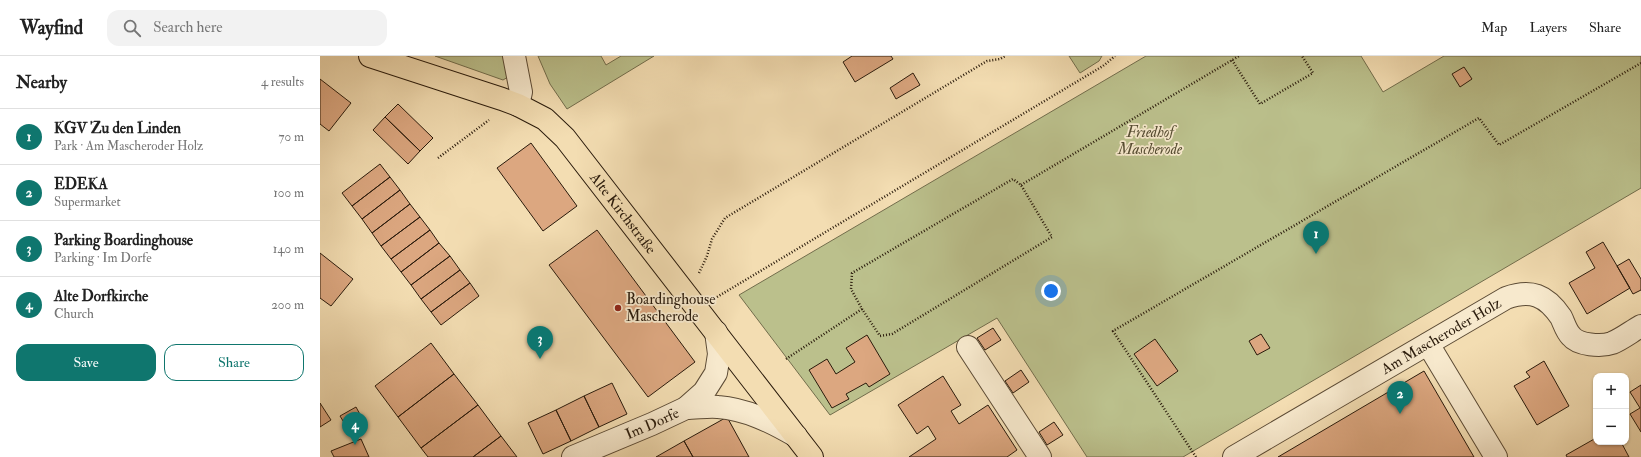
<!DOCTYPE html>
<html lang="en">
<head>
<meta charset="utf-8">
<style>
  :root { --surface:#fff; --page:#f2f2f2; --text:#222; --muted:#767676; --line:#e0e0e0; --accent:#0f766e }
  body { margin:0; font-family:"IM FELL Double Pica",serif; background:var(--page); color:var(--text) }
  .controls { position:absolute; right:12px; bottom:12px; display:grid; overflow:hidden; border-radius:8px; box-shadow:0 1px 3px #0004 }
  .controls button { width:36px; height:36px; display:grid; place-items:center; padding:0; border:0; border-bottom:1px solid var(--line); background:var(--surface); color:var(--text); font:20px sans-serif }
  .you { position:absolute; left:731px; top:235px; width:14px; height:14px; margin:-10px; border:3px solid #fff; border-radius:50%; background:#1a73e8; box-shadow:0 0 0 6px #1a73e833 }
  .badge { display:grid; place-items:center; width:26px; height:26px; border-radius:50%; background:var(--accent); color:#fff; font-size:13px; font-weight:700 }
  .pin { position:absolute; translate:-50% -33px; filter:drop-shadow(0 1px 2px #0008) }
  .pin::after { content:''; position:absolute; top:21px; width:14px; height:12px; background:inherit; clip-path:polygon(0 0,100% 0,50% 100%) }
  .list { margin:0; padding:0; list-style:none }
  h2 { display:flex; justify-content:space-between; align-items:center; height:52px; margin:0; padding:0 16px; font-size:17px }
  h2 small { font-size:13px; font-weight:400; color:var(--muted) }
  .list li { display:grid; grid-template-columns:26px 1fr auto; gap:12px; align-items:center; box-sizing:border-box; height:56px; padding:0 16px; border-top:1px solid var(--line) }
  .list b { display:block; font-size:15px; white-space:nowrap }
  .list p { margin:0; font-size:13px; white-space:nowrap; color:var(--muted) }
  .list em { font-size:13px; font-style:normal; color:var(--muted) }
  .actions { display:flex; gap:8px; padding:12px 16px }
  .actions a { flex:1; padding:9px 0; border:1px solid var(--accent); border-radius:12px; text-align:center; font-size:14px; color:var(--accent) }
  .actions .main { background:var(--accent); color:#fff }
  .icon { flex:none; width:22px; height:22px; fill:none; stroke:currentColor; stroke-width:2; stroke-linecap:round; stroke-linejoin:round }
  .map { position:relative; flex:none; width:1321px; height:401px; overflow:hidden }
  header { display:flex; align-items:center; gap:24px; box-sizing:border-box; height:56px; padding:0 20px; background:var(--surface); border-bottom:1px solid var(--line) }
  header strong { font-size:19px }
  nav { display:flex; gap:22px; margin-inline-start:auto; font-size:14px }
  .search { width:280px; height:36px; background:var(--page); display:flex; align-items:center; gap:10px; box-sizing:border-box; padding:0 14px; border-radius:12px; color:var(--muted); font-size:15px }
  main { display:flex }
  aside { flex:1; background:var(--surface) }
  .map>svg:first-child { display:block }
  .green { fill:#bbc08c; stroke:#726d4c }
  .building { fill:#dca780; stroke:#291a0b }
  .lines { fill:none; stroke-linecap:round; stroke-linejoin:round }
  .minor-casing { stroke:#5c4b35; stroke-width:24 }
  .major-casing { stroke:#291a0b; stroke-width:24 }
  .path { stroke:#291a0b; stroke-width:2.5; stroke-dasharray:1 2; stroke-linecap:butt }
  .minor { stroke:#f7e9cd; stroke-width:22 }
  .major { stroke:#f3ddb2; stroke-width:22 }
  .poi-dot { fill:#8f2418; stroke:#f7e9cd; stroke-width:1.5 }
  .labels { text-anchor:middle; stroke-width:3.5; stroke-linejoin:round; paint-order:stroke }
  .park-label { font-size:15px; font-style:italic; fill:#554c32; stroke:#f7e9cd }
  .street-label { font-size:15px; fill:#291a0b; stroke:#f7e9cd }
  .poi-label { font-size:15px; fill:#291a0b; stroke:#f7e9cd; text-anchor:start }
</style>
</head>
<body>
<header>
<strong>Wayfind</strong>
<div class="search"><svg class="icon" aria-label="search" viewBox="0 0 24 24"><circle cx="10" cy="10" r="6"/><path d="M15 15l6 6"/></svg>Search here</div>
<nav><a>Map</a><a>Layers</a><a>Share</a></nav>
</header>
<main>
<aside>
<h2>Nearby<small>4 results</small></h2>
<ul class="list">
<li><span class="badge">1</span><div><b>KGV Zu den Linden</b><p>Park · Am Mascheroder Holz</p></div><em>70 m</em></li>
<li><span class="badge">2</span><div><b>EDEKA</b><p>Supermarket</p></div><em>100 m</em></li>
<li><span class="badge">3</span><div><b>Parking Boardinghouse</b><p>Parking · Im Dorfe</p></div><em>140 m</em></li>
<li><span class="badge">4</span><div><b>Alte Dorfkirche</b><p>Church</p></div><em>200 m</em></li>
</ul>
<div class="actions"><a class="main">Save</a><a>Share</a></div>
</aside>
<div class="map">
<svg width="1321" height="401" viewBox="0 0 1321 401">
  <rect width="100%" height="100%" fill="#f3ddb2"/>
  <filter id="stains"><feTurbulence type="fractalNoise" baseFrequency=".005" numOctaves="4"/><feColorMatrix values="0 0 0 0 .2 0 0 0 0 .09 0 0 0 0 .02 0 0 0 .5 -.17"/></filter>
  <radialGradient id="worn" r=".72"><stop offset=".6" stop-color="#630" stop-opacity="0"/><stop offset="1" stop-color="#630" stop-opacity=".3"/></radialGradient>
  <path class="green" d="M115,0H184L188,21L183,24Z
    M218,0H281L286,9L301,0H334L247,53L230,28Z
    M749,0H782L779,5L760,17Z
    M826,0H1041L1063,36L1124,0H1321V132L863,401H767L677,262L510,359L419,239Z"/>
  <path class="building" d="M532,0H571L573,3L535,26L523,6Z
    M1144,11L1152,23L1140,31L1132,18Z
    M593,17L600,29L576,43L570,32Z
    M0,23L31,47L9,75L0,68Z
    M78,48L113,82L100,95L65,61Z
    M65,61L100,95L88,108L53,74Z
    M211,87L257,150L223,175L177,112Z
    M60,108L70,121L32,150L22,137Z
    M70,121L80,134L42,163L32,150Z
    M80,134L90,148L52,177L42,163Z
    M90,148L100,161L61,190L52,177Z
    M100,161L110,174L71,203L61,190Z
    M110,174L119,187L81,216L71,203Z
    M277,174L375,306L328,341L229,209Z
    M1283,186L1310,232L1267,258L1249,227L1275,212L1266,196Z
    M119,187L130,200L91,229L81,216Z
    M0,197L33,223L11,250L0,242Z
    M130,200L140,214L101,243L91,229Z
    M1309,203L1321,223V234L1313,238L1297,210Z
    M140,214L150,227L111,256L101,243Z
    M150,227L159,240L121,269L111,256Z
    M673,272L681,284L665,294L657,282Z
    M941,278L950,292L937,299L929,285Z
    M547,279L570,318L549,331L546,327L526,338L529,343L512,352L489,314L507,303L516,318L535,306L526,292Z
    M835,283L858,315L837,330L814,298Z
    M111,287L134,318L78,361L55,330Z
    M1224,305L1249,350L1217,369L1194,330L1210,321L1206,316Z
    M701,314L709,326L693,337L685,325Z
    M1104,315L1154,401H958Z
    M134,318L158,349L101,392L78,361Z
    M623,320L641,349L631,355L639,368L668,349L697,394L687,401H589L616,383L608,370L597,378L578,349Z
    M292,327L307,358L279,371L264,340Z
    M1321,329V376L1310,358L1320,352L1310,336Z
    M264,340L279,371L251,385L236,354Z
    M0,347L11,364L0,371Z
    M158,349L181,380L153,401H108L101,392Z
    M36,351L43,364L28,373L20,360Z
    M236,354L251,385L223,398L208,367Z
    M407,361L429,401H373L364,385Z
    M734,366L743,379L727,389L719,376Z
    M181,380L197,401H153Z
    M1276,382V386H1301L1309,401H1247L1246,399Z
    M41,383L49,401H14L11,395Z
    M364,385L373,401H336Z"/>
  <g class="lines">
    <defs>
      <g id="minor">
        <path d="M194,0L201,36L198,49"/>
        <path d="M1108,288L1176,401"/>
        <path d="M648,291L720,401"/>
        <path d="M366,352C377,352 388,350 398,351C426,353 452,366 476,380"/>
        <path id="s1" d="M253,401L332,368L366,352L384,336L396,317L399,298L396,276"/>
        <path id="s2" d="M914,401L1186,242C1211,233 1226,239 1241,261C1244,267 1246,275 1251,280C1258,289 1281,291 1292,287C1302,283 1312,275 1321,270"/>
      </g>
      <g id="major">
        <path id="s3" d="M50,0L182,43L198,49L225,63L245,82L492,401"/>
      </g>
    </defs>
    <use href="#minor" class="minor-casing"/>
    <use href="#major" class="major-casing"/>
    <path class="path" d="M912,4L940,48L993,17L982,0
      M118,102L169,64
      M701,129L919,0
      M379,217L387,200L392,183L405,162L667,5L680,3L685,0
      M397,241L783,10L795,0
      M466,303L542,253L531,233L532,217L693,123L701,129L732,181L572,278L560,280L542,253
      M876,401L793,275L1159,62L1179,89L1321,7"/>
    <use href="#minor" class="minor"/>
    <use href="#major" class="major"/>
  </g>
  <circle class="poi-dot" cx="298" cy="252" r="4"/>
  <g class="labels">
    <g class="park-label">
      <text x="830" y="81">Friedhof<tspan x="830" dy="17">Mascherode</tspan></text>
    </g>
    <g class="street-label">
      <text dy="5" stroke="none"><textPath href="#s3" startOffset="309">Alte Kirchstraße</textPath></text>
      <text dy="5" stroke="none"><textPath href="#s2" startOffset="240">Am Mascheroder Holz</textPath></text>
      <text dy="5" stroke="none"><textPath href="#s1" startOffset="86">Im Dorfe</textPath></text>
    </g>
    <g class="poi-label">
      <text x="306" y="248">Boardinghouse<tspan x="306" dy="17">Mascherode</tspan></text>
    </g>
  </g>
  <rect width="100%" height="100%" filter="url(#stains)"/>
  <rect width="100%" height="100%" fill="url(#worn)"/>
</svg>
<div class="controls">
<button>+</button>
<button>−</button>
</div>
<div class="you"></div>
<div class="pin badge" style="left:996px;top:198px">1</div>
<div class="pin badge" style="left:1080px;top:358px">2</div>
<div class="pin badge" style="left:220px;top:303px">3</div>
<div class="pin badge" style="left:35px;top:389px">4</div>
</div>
</main>
</body>
</html>
